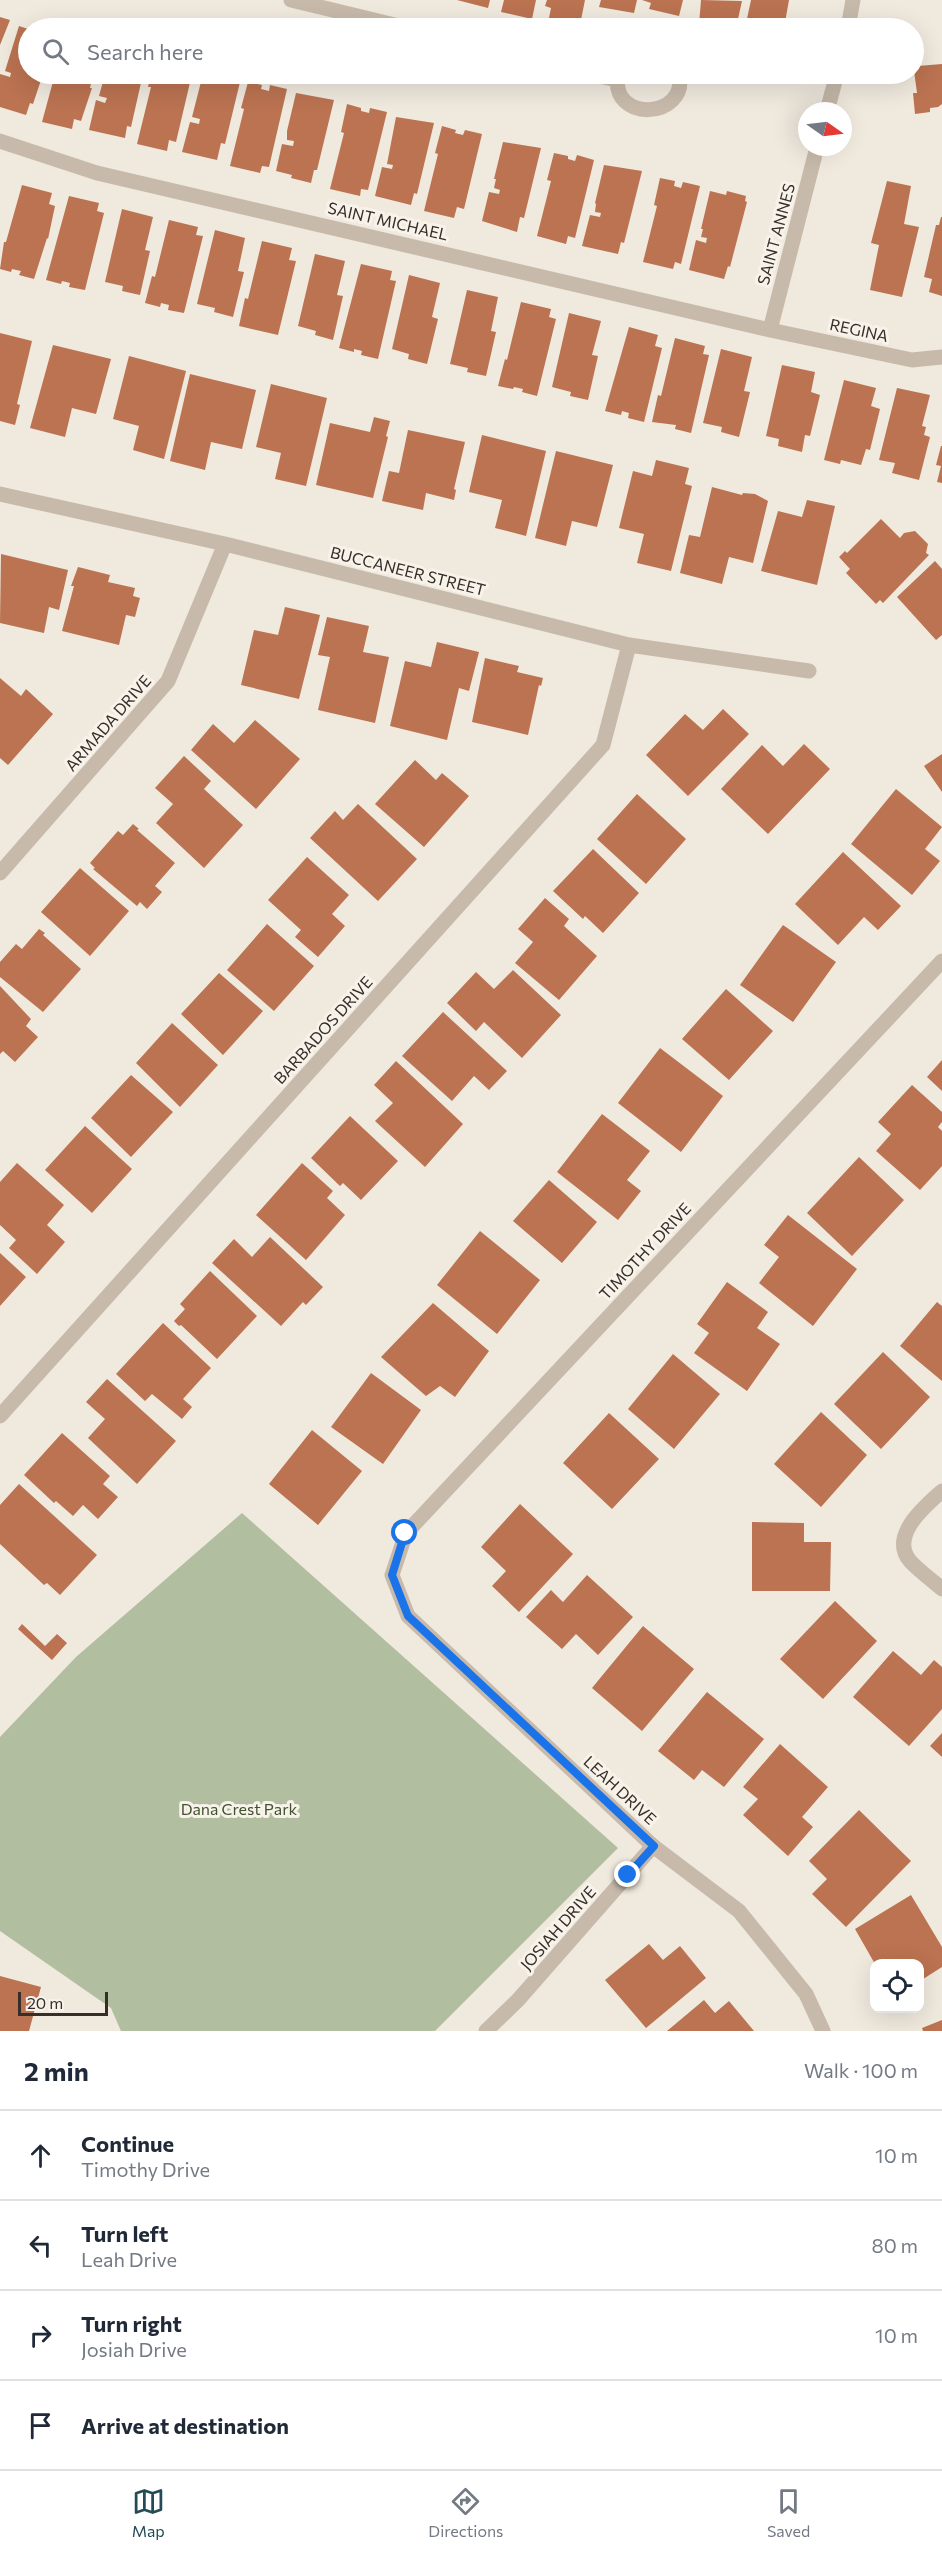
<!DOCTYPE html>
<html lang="en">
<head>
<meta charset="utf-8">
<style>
  :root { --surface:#fff; --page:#f6f6f7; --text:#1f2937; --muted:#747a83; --line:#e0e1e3; --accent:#234c54 }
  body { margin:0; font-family:Commissioner,sans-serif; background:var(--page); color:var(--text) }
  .controls { position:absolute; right:18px; bottom:18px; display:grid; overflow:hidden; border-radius:12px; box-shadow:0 6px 24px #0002 }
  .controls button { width:54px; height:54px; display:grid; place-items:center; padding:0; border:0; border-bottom:2px solid var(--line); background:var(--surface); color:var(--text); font:30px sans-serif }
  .compass { position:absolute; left:798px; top:102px; width:54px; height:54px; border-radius:50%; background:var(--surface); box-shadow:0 6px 24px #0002; rotate:104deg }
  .scale { position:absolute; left:18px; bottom:15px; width:90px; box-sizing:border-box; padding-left:6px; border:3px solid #362e29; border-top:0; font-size:16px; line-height:21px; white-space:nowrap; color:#362e29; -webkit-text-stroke:4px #f8f3ea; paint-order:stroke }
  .stop { position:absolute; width:18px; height:18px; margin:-14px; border:4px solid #1a73e8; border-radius:50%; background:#fff }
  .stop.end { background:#1a73e8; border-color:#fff; box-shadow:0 2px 6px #0008 }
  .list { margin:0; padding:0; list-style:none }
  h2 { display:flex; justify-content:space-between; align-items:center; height:78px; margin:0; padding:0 24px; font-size:26px }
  h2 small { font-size:20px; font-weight:400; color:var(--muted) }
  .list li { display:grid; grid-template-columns:39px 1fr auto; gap:18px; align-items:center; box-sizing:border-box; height:90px; padding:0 24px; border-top:2px solid var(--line) }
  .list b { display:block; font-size:22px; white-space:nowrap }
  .list p { margin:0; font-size:20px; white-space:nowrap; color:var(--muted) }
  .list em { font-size:20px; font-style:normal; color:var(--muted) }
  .icon { flex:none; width:33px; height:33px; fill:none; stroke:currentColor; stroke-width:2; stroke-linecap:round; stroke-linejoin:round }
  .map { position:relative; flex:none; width:942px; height:2031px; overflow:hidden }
  .search { position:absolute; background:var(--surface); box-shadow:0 6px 24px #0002; left:18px; right:18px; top:18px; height:66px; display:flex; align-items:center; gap:15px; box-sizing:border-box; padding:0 21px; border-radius:33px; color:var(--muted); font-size:22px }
  .sheet { height:438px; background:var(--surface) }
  nav { display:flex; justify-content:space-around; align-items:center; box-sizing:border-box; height:84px; border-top:2px solid var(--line); background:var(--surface); font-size:16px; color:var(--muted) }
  nav a { display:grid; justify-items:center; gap:3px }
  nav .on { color:var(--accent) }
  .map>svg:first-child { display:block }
  .green { fill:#b1be9f }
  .building { fill:#bb7351 }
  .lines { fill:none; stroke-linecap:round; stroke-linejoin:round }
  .minor { stroke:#c7baab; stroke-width:15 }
  .tertiary { stroke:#c7baab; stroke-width:15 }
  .route { stroke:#1a73e8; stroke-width:8 }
  .labels { text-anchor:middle; stroke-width:6; stroke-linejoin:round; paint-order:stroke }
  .street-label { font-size:16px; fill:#362e29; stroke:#f8f3ea }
  .park-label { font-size:16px; fill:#42522f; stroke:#f8f3ea }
</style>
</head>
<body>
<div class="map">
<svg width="942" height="2031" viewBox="0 0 942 2031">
  <rect width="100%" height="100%" fill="#f0e9de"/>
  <path class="green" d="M242,1513L618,1848L435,2031H121L111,2008L0,1931V1737L76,1657Z"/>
  <path class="building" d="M457,0H490L488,8Z
    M504,0H536L532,19L501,12Z
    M547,0H585L580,25L549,18L551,8L545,6Z
    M601,0H637L634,13L599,7Z
    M642,0H683L679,16L649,9L651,3Z
    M701,0L742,1L736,28H718L699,25Z
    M751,0H789L784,28H745Z
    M0,17L10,20L0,45Z
    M19,26L28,29V74H43L33,104L30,103L26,115L0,107V74L10,77L11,73L5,71Z
    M942,64V104L938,107L930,108V112L915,114L913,93H917L914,71L918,66Z
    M55,74H93L90,88H92L81,121L74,119L72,129L42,122Z
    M105,74H143L131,127L127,126L125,138L89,130L96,100L105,103L107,98L99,96Z
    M151,74H192L176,142L169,140L167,151L137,144L151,87H148Z
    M203,74L219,76L220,74H223L241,78L225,144L221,143L217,160L182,152L190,122L199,124L200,119L192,117Z
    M248,82L262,85L261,89L269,91L270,85L287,89L269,167L262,166L260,173L230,166L244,109L241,108Z
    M296,93L334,100L317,170H314L311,183L291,178L292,175L276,171L282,144L293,146L294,141L287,140V131Z
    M347,104L361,108V111L369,113L370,108L387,112L368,190L361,189L360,196L330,189L344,133L341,132Z
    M396,117L434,123L417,194L414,193L411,205L375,196L382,167L392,169L393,165L387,164Z
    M442,126L456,130L455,133L463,135L465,130L482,134L464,209L457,207L454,218L424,211L438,154L435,153Z
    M503,142L541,148L524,218L520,217L517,232L482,221L489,192L499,194L500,190L494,188L496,179H494Z
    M554,153L568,156V159L575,161L577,155L594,160L575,238L568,236L566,244L537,236L551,181L547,180Z
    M604,165L642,171L624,243L621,242L618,254L582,246L590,215L600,217L601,213L595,212L596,204L595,203Z
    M660,178L675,181L674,186L681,188L683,182L700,186L681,264L675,262L673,269L643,262L657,206L654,205Z
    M887,181L911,186L904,224L919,227L902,297L870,290L879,245L871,243Z
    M22,185L52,193L49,204L55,206L48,239L47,238L34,279L19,275L21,271L12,269L11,272L0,269L4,242H6Z
    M710,191L726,195L727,191L746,196L745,201L747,202L730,267L728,266L724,279L689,270L696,240L706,243L707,238L701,237L703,229H701Z
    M69,196L99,203L97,211L104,213L85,290L69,287L70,283L62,281L61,284L46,280Z
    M122,209L153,217L145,250L150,251L140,295L122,291L123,286L105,282Z
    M941,217H942V296L929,292L932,279L924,277L936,225H939Z
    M169,220L198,227L196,235L203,236L184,313L168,310L169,305L161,303L160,307L145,303L152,276L155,277Z
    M215,230L245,238L238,271L244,272L233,317L214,312L215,308L197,304Z
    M262,241L292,248L289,260L296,261L278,335L239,326L245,298L248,299Z
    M315,254L345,261L337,295L343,296L333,340L315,335L316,331L298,326Z
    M361,264L392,271L390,280L396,281L378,359L361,355L362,351L354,349V352L339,348Z
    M409,275L440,283L432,317L438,319L427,364L408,359L409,354L392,349Z
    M467,290L498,297L491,331L496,332L486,376L467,372L468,368L450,364Z
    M521,302L551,309L549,317L556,319L537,396L522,392L523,389L514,387L513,389L498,386L505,359L507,360Z
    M569,313L601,321L592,355L598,356L588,400L570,396L571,392L552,387Z
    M629,327L658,335L655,346L662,348L644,422L628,418L629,413L622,411L621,415L605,411Z
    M0,333L32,341L17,404L20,405L15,425L0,421Z
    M675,338L705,346L703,354L709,355L691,433L675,429L676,425L652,422L658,395L661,396Z
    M53,345L111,359L96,414L72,408L65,437L30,428Z
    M721,349L752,357L744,391L750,392L739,437L721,432L722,427L703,423Z
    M129,356L186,371L164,459L133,450L139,426L113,419Z
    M782,365L815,372L811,392L820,395L810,436L805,435L802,452L778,446L779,439L766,436Z
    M190,374L256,390L242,449L211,442L205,470L170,461Z
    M844,380L876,388L871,406L880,409L870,450L866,449L861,465L841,460L840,464L824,460Z
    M271,384L327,398L306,486L275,479L281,453L256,447Z
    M897,388L930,395L922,426L926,427L924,435L930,437L919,480L892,473L895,463L879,460Z
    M374,417L390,421L386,436L388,437L373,498L316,485L330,423L370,432Z
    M408,430L465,442L454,489L456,490L454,500L426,493L423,510L382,501L389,471L399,473Z
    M482,435L546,451L526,536L495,528L502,500L469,492Z
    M941,446H942V483L937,482L941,466L936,465Z
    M556,451L613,465L597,527L572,521L566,546L535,538Z
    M656,460L689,468L685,484L692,486L671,571L637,563L644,534L619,528L633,471L652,476Z
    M712,487L742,495L743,493L755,494L768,501L753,563L729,557L722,584L680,573L689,535L700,537Z
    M807,500L835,506L817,585L761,571L778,511L802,517Z
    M881,519L900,538L904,533L915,531L928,544L926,553L929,555L883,603L880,600L876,604L846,573L850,569L839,557L845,551L847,553Z
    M1,554L68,570L59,610L49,607L44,633L0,623Z
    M935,561L942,569V635L936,640L897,597Z
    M78,567L110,575L108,582L135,588L133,596L140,598L135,617L126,615L119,645L62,631L74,586H71Z
    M285,607L320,615L299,699L241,685L254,630L278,635Z
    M327,617L369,626L363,652L389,657L375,723L318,710L330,657L318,655Z
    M437,642L479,652L469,691L459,688L447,740L390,726L405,661L431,667Z
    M485,658L519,666L517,672L543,678L541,686L539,685L528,735L472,722Z
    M0,678L21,696L26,689L53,714L8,765L0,758Z
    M723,709L749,734L688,796L646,755L685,714L703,730Z
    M255,720L300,759L256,809L191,750L213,724L234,743Z
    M804,744L830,769L768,834L721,789L762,745L783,766Z
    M942,754V792L924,766Z
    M184,756L211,781L204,789L243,825L204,868L156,823L173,804L155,788Z
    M415,760L436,780L442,773L469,796L424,847L375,804Z
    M896,789L942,827L925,849L940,861L912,895L851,844Z
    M637,794L686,839L646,884L597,839Z
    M358,804L417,859L378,901L310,838L335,811L343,820Z
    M133,824L139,829L137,830L175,863L155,886L162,892L147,909L140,902L137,906L93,869L95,868L90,863L118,831L123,835Z
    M593,849L639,893L603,933L585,916L583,919L553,891Z
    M843,852L901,906L878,930L864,917L838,945L795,904Z
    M307,857L349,895L332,914L345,926L318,957L295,937L301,930L268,900Z
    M80,868L129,911L90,956L41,912Z
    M545,898L569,919L564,926L597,956L559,1000L515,963L533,942L518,929Z
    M267,924L314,966L274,1011L227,970Z
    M783,925L836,962L793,1022L740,985Z
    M39,929L45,933L43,935L81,969L43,1012L0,977V962L16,944L22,949Z
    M513,970L561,1015L522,1058L484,1022L476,1031L447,1003L476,972L494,989Z
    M219,973L263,1011L223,1055L181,1014Z
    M0,986L31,1019L26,1026L38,1037L15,1062L3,1051L0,1054Z
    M726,989L773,1031L729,1080L682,1039Z
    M443,1012L507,1071L489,1090L474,1076L452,1101L402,1056Z
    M172,1023L218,1065L180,1107L136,1063Z
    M660,1048L723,1096L681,1152L618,1103Z
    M942,1060V1091L927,1077Z
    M396,1061L463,1124L425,1167L375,1121L393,1103L374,1085Z
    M131,1075L173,1112L131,1157L91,1118Z
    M912,1085L942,1112V1122L938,1127L942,1131V1166L920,1190L876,1151L891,1134L878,1122Z
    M602,1114L650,1151L627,1180L641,1191L618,1220L557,1172Z
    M350,1116L398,1161L361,1200L343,1183L340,1186L311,1158Z
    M85,1126L132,1169L92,1213L45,1170Z
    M859,1157L904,1200L852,1256L807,1213Z
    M17,1163L64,1205L47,1225L65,1242L37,1274L9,1248L16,1240L0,1225V1182Z
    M302,1163L333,1191L327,1198L345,1215L306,1260L256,1215Z
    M549,1180L597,1222L562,1263L513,1221Z
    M788,1215L857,1269L813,1326L759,1283L779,1257L764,1245Z
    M480,1231L540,1280L497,1334L437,1285Z
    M270,1237L323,1287L306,1305L303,1302L281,1326L212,1263L234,1239L252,1257Z
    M0,1253L26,1277L0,1306Z
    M210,1271L257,1316L217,1359L181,1325L179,1326L174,1321L185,1309L180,1304Z
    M727,1282L768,1312L757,1328L780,1344L747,1391L694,1353L709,1333L697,1324Z
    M937,1302L942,1306V1381L900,1346Z
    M433,1303L489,1351L455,1397L440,1386L426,1396L381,1357Z
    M163,1323L211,1368L183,1399L192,1407L182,1419L152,1394L145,1401L116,1374Z
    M883,1352L930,1397L881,1449L834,1404Z
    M673,1354L720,1394L674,1449L628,1409Z
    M371,1373L421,1410L383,1464L331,1427Z
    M107,1379L176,1441L137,1484L88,1438L105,1419L86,1402Z
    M821,1412L867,1455L821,1507L774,1464Z
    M609,1413L659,1459L612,1509L563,1463Z
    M312,1430L362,1471L318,1525L269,1484Z
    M62,1433L110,1476L103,1484L118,1497L98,1519L83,1505L73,1516L56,1501L54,1503L24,1475Z
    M19,1484L97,1555L60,1595L47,1583L44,1585L0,1544V1505Z
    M520,1504L573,1554L519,1612L492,1586L506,1571L481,1547Z
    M752,1522L804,1523V1542H831L830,1591H752Z
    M587,1575L633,1617L598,1655L576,1634L562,1649L526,1617L551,1590L563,1602Z
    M835,1601L877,1641L823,1699L780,1659Z
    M22,1624L45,1646L57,1634L67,1643L52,1660L18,1629Z
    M643,1626L694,1669L642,1731L592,1688Z
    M893,1651L921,1675L934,1660L942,1667V1709L909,1746L853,1697Z
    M707,1692L764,1739L724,1787L702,1770L694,1780L658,1751Z
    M942,1733V1757L930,1746Z
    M780,1744L828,1787L802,1817L813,1827L788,1856L743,1815L758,1799L743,1787Z
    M859,1810L911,1861L846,1927L812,1894L827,1879L809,1861Z
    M911,1895L942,1947V1967L920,1981V1964H875L855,1929Z
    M649,1944L663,1960L680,1946L706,1978L646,2028L605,1980Z
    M0,1976L41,1987L29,2031H0Z
    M704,2000L715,2013L729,2001L754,2031H667Z
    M942,2020V2031H923L922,2028Z"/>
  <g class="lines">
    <path class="minor" d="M291,0L407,28
      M848,28L853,0
      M590,74L617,80
      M618,74C609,124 689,119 679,74
      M827,111L837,74
      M0,141L97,173L770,330L912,360L942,357
      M770,330L817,147
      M0,494L225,544L629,645L809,671
      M0,873L168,681L225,544
      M0,1416L603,745L629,645
      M942,1491C925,1506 889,1536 910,1561C919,1571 932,1580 942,1589
      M823,2031L806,1994L739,1911L653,1846L408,1616L392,1575L406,1533L942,961"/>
    <path class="tertiary" d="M486,2031L518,2000L653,1846"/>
  </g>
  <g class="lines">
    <path class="route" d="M405,1533L392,1575L408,1616L654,1846L628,1875"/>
  </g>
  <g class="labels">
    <g class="street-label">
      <text transform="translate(388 221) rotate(13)" y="6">SAINT MICHAEL</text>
      <text transform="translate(776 234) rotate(-75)" y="6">SAINT ANNES</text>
      <text transform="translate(859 330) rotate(12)" y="6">REGINA</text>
      <text transform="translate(408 571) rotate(14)" y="6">BUCCANEER STREET</text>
      <text transform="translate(108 723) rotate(-49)" y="6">ARMADA DRIVE</text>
      <text transform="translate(323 1030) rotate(-48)" y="6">BARBADOS DRIVE</text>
      <text transform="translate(645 1251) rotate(-47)" y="6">TIMOTHY DRIVE</text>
      <text transform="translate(620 1790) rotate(43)" y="6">LEAH DRIVE</text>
      <text transform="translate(558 1928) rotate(-49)" y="6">JOSIAH DRIVE</text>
    </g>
    <g class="park-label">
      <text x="239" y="1815">Dana Crest Park</text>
    </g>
  </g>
</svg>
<div class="controls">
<button><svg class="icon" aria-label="locate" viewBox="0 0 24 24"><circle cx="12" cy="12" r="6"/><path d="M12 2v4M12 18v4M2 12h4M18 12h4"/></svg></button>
</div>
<svg class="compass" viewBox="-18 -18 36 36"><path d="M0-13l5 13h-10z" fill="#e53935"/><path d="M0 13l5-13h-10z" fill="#747a83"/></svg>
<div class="scale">20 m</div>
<div class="stop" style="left:405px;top:1533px"></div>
<div class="stop end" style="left:628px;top:1875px"></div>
<div class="search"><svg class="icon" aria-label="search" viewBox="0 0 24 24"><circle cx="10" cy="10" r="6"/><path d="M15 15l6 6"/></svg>Search here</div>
</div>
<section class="sheet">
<h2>2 min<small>Walk · 100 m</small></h2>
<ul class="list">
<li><svg class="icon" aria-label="ahead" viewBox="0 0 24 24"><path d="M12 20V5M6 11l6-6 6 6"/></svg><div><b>Continue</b><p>Timothy Drive</p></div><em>10 m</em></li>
<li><svg class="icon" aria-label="left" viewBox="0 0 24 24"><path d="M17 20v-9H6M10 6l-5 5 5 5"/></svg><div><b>Turn left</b><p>Leah Drive</p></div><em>80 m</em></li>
<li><svg class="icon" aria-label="right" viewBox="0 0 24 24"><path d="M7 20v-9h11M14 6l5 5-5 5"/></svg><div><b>Turn right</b><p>Josiah Drive</p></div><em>10 m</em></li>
<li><svg class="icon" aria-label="arrive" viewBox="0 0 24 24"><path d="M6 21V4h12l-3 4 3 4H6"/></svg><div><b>Arrive at destination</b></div></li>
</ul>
</section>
<nav>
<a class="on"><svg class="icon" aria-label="map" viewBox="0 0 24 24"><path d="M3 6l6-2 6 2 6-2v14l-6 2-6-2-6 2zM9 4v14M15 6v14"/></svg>Map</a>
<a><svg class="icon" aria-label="directions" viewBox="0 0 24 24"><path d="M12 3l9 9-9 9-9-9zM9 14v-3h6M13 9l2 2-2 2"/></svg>Directions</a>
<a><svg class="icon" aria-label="saved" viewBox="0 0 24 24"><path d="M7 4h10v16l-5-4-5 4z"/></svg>Saved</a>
</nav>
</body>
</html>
